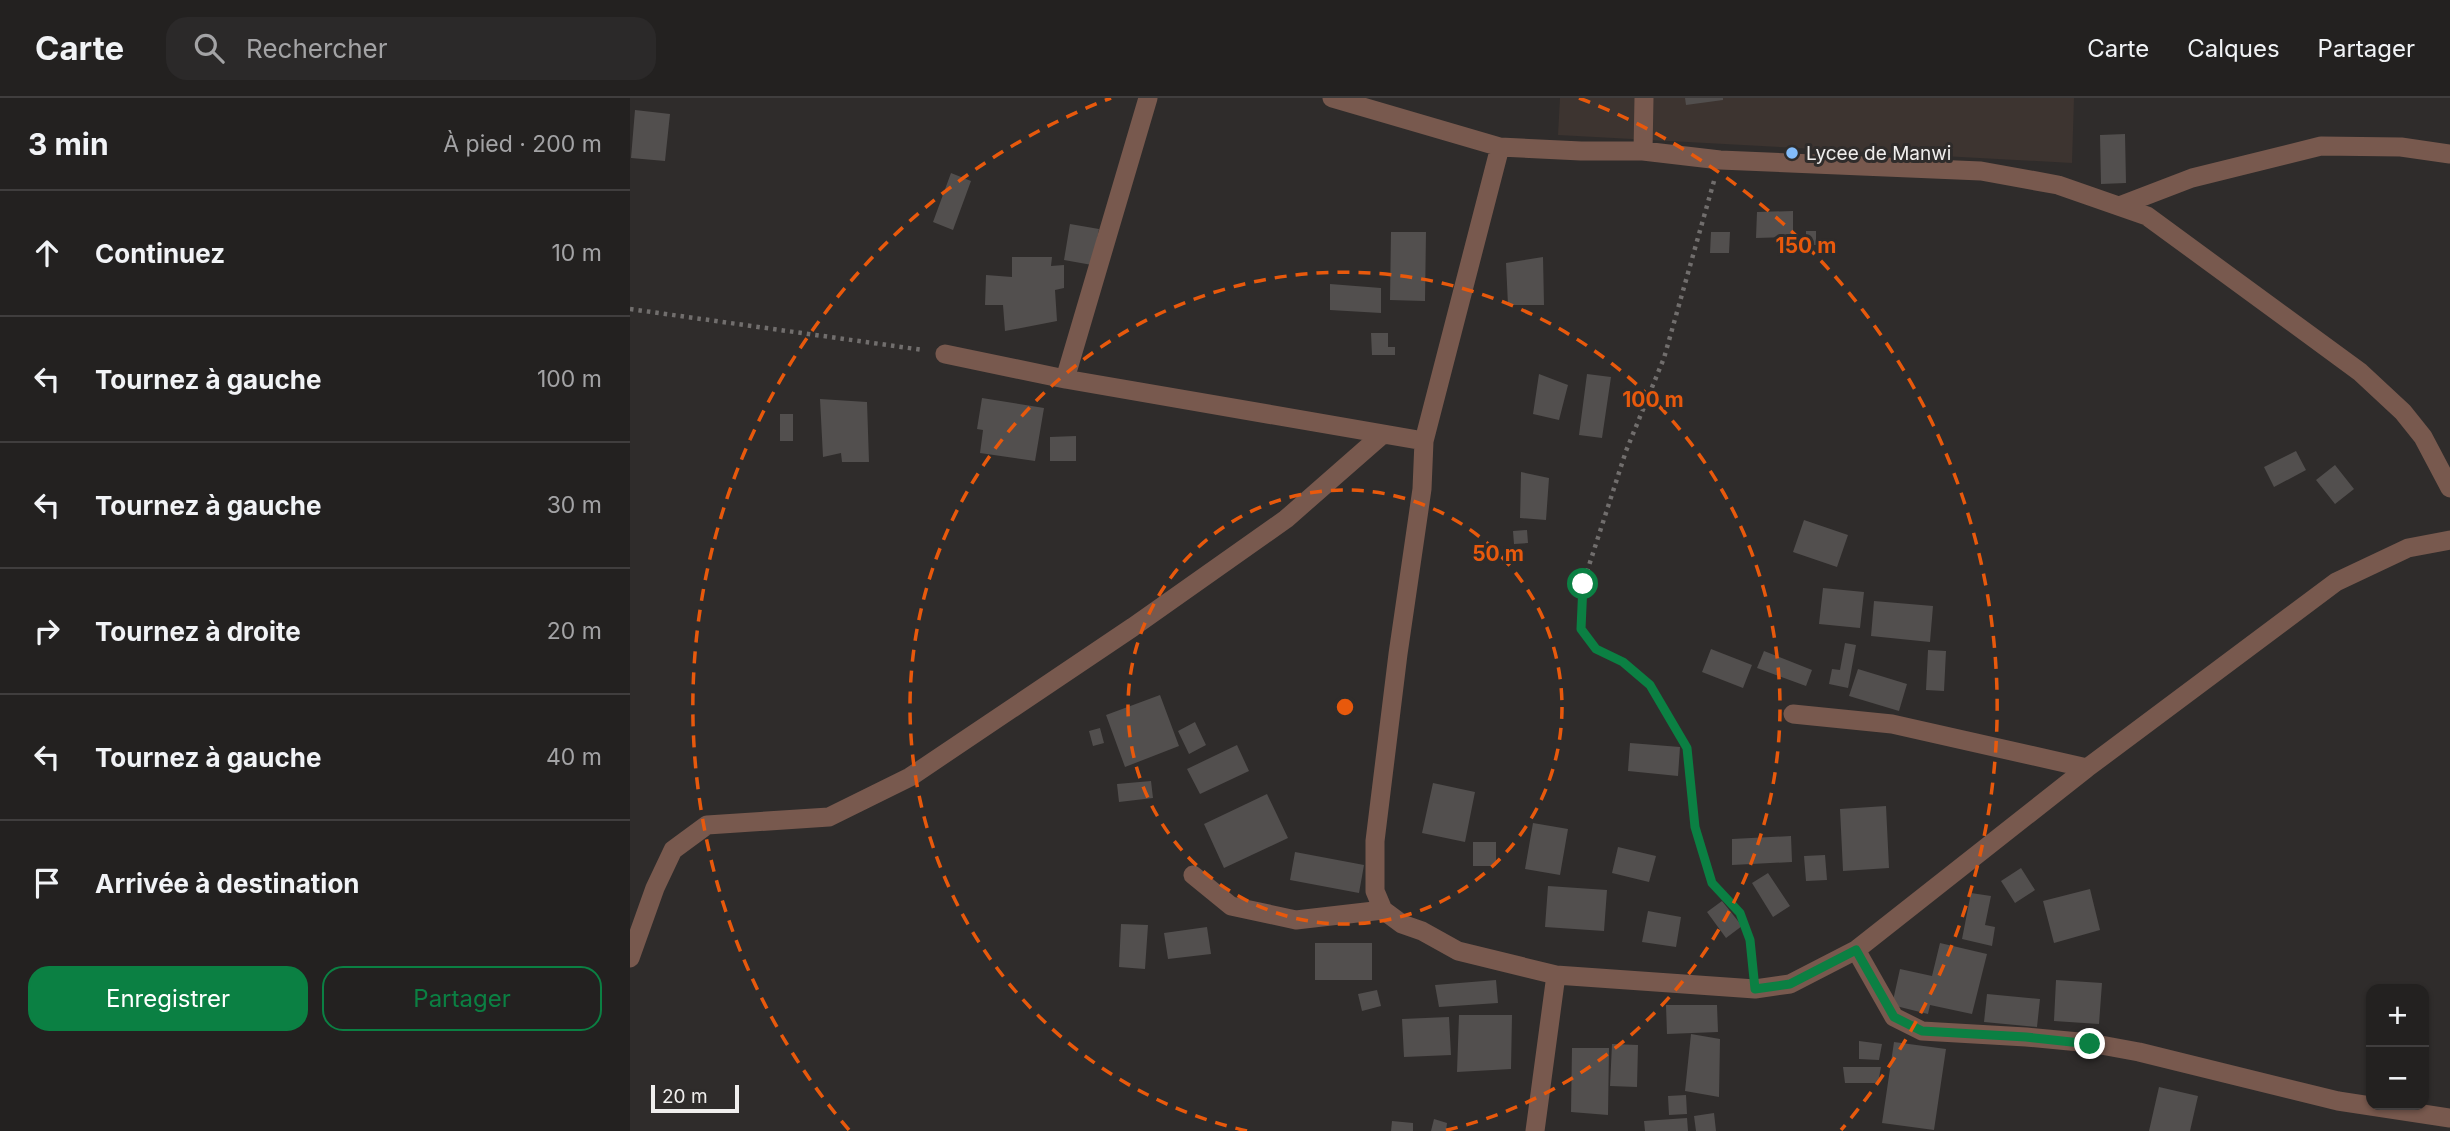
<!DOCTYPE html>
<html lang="fr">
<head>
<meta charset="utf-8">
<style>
  :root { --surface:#232120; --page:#2b2929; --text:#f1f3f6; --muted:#a3a3a5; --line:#403e3e; --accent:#0b8043 }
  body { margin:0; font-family:Inter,sans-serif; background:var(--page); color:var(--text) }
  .controls { position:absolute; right:21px; bottom:21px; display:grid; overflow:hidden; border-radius:14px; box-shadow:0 2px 5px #0004 }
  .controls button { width:63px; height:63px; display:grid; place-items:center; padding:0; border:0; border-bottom:2px solid var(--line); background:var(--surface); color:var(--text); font:35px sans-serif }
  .scale { position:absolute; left:21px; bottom:18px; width:88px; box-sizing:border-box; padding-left:7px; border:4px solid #f0eeed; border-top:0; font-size:19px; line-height:24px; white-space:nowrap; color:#f0eeed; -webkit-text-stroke:5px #2f2c2b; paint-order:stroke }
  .stop { position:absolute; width:21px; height:21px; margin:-16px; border:5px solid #0b8043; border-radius:50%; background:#fff }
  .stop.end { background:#0b8043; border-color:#fff; box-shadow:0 2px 7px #0008 }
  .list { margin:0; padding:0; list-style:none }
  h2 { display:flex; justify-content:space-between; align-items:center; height:91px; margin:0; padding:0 28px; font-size:30px }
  h2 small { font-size:23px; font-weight:400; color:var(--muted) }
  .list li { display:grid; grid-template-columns:46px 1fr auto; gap:21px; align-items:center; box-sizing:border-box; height:126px; padding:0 28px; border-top:2px solid var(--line) }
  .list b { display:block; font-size:26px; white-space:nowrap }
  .list em { font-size:23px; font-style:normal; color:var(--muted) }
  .actions { display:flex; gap:14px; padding:21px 28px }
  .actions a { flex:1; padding:16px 0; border:2px solid var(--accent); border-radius:21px; text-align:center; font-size:24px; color:var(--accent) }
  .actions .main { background:var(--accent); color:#fff }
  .icon { flex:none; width:38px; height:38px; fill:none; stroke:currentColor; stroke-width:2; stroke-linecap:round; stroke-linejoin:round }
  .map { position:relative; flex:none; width:1820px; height:1033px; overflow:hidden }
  header { display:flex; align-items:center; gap:42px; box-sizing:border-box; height:98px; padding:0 35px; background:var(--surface); border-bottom:2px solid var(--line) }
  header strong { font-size:33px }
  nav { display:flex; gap:38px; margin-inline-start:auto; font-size:24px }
  .search { width:490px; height:63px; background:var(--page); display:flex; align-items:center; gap:18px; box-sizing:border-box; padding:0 24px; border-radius:21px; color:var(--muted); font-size:26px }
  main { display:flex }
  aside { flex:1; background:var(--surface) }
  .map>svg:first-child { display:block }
  .built { fill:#3d3430 }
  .building { fill:#524f4e }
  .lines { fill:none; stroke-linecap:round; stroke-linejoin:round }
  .path { stroke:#716e6d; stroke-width:4.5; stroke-dasharray:3.5 5; stroke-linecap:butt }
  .minor { stroke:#78594e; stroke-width:19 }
  .route { stroke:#0b8043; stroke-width:9 }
  .ring { fill:none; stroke:#e8590c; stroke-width:3.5; stroke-dasharray:12 9 }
  .poi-dot { fill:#83bcfb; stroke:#2f2c2b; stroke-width:2.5 }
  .labels { text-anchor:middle; stroke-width:6; stroke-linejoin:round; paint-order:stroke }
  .poi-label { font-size:19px; fill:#f0eeed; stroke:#2f2c2b; text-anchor:start }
  .centre { fill:#e8590c; stroke:#2f2c2b; stroke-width:3.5 }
  .ring-label { font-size:21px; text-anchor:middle; font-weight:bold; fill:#e8590c; stroke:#2f2c2b; stroke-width:6; stroke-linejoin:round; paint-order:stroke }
</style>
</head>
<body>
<header>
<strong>Carte</strong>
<div class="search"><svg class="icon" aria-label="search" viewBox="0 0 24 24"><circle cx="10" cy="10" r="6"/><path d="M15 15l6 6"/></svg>Rechercher</div>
<nav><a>Carte</a><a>Calques</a><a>Partager</a></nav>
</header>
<main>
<aside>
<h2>3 min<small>À pied · 200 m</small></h2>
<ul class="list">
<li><svg class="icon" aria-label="ahead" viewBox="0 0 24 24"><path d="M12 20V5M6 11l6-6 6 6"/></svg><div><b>Continuez</b></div><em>10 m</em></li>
<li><svg class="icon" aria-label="left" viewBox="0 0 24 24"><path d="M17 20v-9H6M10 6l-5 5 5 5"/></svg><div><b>Tournez à gauche</b></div><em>100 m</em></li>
<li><svg class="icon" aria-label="left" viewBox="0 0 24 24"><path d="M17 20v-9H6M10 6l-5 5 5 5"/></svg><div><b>Tournez à gauche</b></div><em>30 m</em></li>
<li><svg class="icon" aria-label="right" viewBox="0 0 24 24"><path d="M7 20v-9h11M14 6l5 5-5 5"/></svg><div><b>Tournez à droite</b></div><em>20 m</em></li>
<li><svg class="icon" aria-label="left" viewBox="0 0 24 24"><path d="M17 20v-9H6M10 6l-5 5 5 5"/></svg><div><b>Tournez à gauche</b></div><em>40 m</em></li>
<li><svg class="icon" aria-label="arrive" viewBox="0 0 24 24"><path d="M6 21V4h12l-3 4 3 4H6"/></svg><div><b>Arrivée à destination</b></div></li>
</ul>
<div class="actions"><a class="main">Enregistrer</a><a>Partager</a></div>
</aside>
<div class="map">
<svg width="1820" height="1033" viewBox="0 0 1820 1033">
  <rect width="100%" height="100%" fill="#2f2c2b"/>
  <path class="built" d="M930,0H1444L1442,65L928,37Z"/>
  <path class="building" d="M1055,0H1093V2L1056,7Z
    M5,12L40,16L35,63L1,60Z
    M1495,36L1496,85L1471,86L1470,37Z
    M321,75L341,83L323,132L303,124Z
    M1163,113V139L1126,140L1127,114Z
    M440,126L469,131L462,167L434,162Z
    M1176,133H1186V147H1176Z
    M761,134H796L795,203L760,202Z
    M1081,134H1100L1099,155H1080Z
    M382,159H422L421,168L434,167V190L425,192L427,223L375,233L373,207H355L356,177L382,179Z
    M913,159L914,207H878L876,165Z
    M700,186L751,190V215L700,212Z
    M741,235H758V249H765V257H742Z
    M909,276L938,287L929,322L903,316Z
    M957,276L981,279L972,340L949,337Z
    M352,300L414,310L405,363L350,355L353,332L347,331Z
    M190,301L237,304L239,364H212L211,355L193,359Z
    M150,316H163V343H150Z
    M446,338V363H420V339Z
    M1666,353L1676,372L1644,389L1634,369Z
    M1705,367L1724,391L1705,406L1686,382Z
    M891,374L919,380L916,422L890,420Z
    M1174,422L1218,437L1207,469L1163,454Z
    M897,432L898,445L884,446L883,433Z
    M1193,490L1234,494L1230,530L1189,526Z
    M1244,503L1303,508L1300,544L1241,538Z
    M1215,545L1226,547L1218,590L1199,586L1202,571L1210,572Z
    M1081,551L1122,567L1113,590L1072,574Z
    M1298,552L1316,553L1314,593L1296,592Z
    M1134,553L1182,572L1176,588L1127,570Z
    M1228,571L1277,586L1269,613L1219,598Z
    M530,597L549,648L495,669L476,617Z
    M565,624L576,647L559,656L548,633Z
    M470,630L474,645L463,648L459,633Z
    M1000,645L1050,649L1048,678L998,673Z
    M607,647L619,673L570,696L557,671Z
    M521,683L523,700L489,704L487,686Z
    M803,685L845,694L835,744L792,735Z
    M637,696L658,740L594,770L574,726Z
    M1256,708L1259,770L1213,773L1210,711Z
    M903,725L938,731L930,777L895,771Z
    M1161,738L1162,764L1102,767V741Z
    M843,744H866V768H843Z
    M988,749L1026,758L1019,784L982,775Z
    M665,754L734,767L729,795L660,782Z
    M1195,757L1197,782L1176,783L1174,758Z
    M1391,770L1405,792L1385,805L1371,783Z
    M1138,775L1160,808L1143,819L1122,785Z
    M918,788L977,792L974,833L915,829Z
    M1460,791L1470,832L1424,845L1413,803Z
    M1341,795L1361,798L1355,827L1365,829L1362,848L1332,841Z
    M1092,803L1112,828L1096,840L1077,814Z
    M1018,813L1051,819L1046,849L1012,844Z
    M491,826L518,827L515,871L489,869Z
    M577,829L581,856L538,861L534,835Z
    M685,845H742V882H685Z
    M1310,845L1357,856L1342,916L1300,907L1298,916L1262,907L1270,871L1302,878Z
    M866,882L868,905L809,909L805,887Z
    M1426,882L1472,885L1469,926L1424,923Z
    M747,892L751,908L732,913L728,896Z
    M1357,896L1410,901L1407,929L1354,924Z
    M1036,907H1087L1088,934L1037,936Z
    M829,917H882L881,971L827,974Z
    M819,919L821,957L774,959L772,921Z
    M1061,936L1090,941L1089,999L1055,993Z
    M1229,943L1252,946L1249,962L1229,961Z
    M1264,944L1316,951L1304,1032L1252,1025Z
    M982,946L1008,947L1007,989L980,988Z
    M942,950H979L978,1017L941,1014Z
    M1213,969H1251L1248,985H1215Z
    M1529,989L1568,998L1560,1033H1519Z
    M1056,997L1057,1016L1039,1017L1038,998Z
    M1084,1015L1086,1033H1066L1064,1018Z
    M1057,1020L1058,1033H1015L1014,1023Z
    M804,1021L817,1025L816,1033H801Z
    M762,1023L783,1025V1033H761Z"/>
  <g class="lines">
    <path class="path" d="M1084,83L1034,260L996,353L953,486L951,532L966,551L993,564L1020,587L1057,650L1065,729L1082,785L1110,815L1120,842L1123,867
      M0,211L293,252"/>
    <path class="minor" d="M518,0L435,281L794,343L792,391L768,556L745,743V793L753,812L772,826L792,833L828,853L926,877L1125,891L1160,886L1226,852L1457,670L1706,484L1778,450L1820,442
      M702,0L870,49L951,53H1013L1090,62L1351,73L1428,87L1517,118L1730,274L1773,314L1793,339L1820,390
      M1013,53L1014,0
      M1489,108L1562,80L1691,48L1771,49L1820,56
      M315,256L435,281
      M794,343L870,49
      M1163,616L1262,626L1457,670
      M563,777L601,808L666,822L753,812
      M1226,852L1264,919L1292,933L1396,939L1460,945L1509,954L1708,1003L1820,1020
      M0,860L25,790L43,752L77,727L199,719L280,679L503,529L656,421L753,336
      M905,1033L926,877"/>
  </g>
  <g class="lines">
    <path class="route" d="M953,486L951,531L966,551L993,564L1020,587L1057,650L1065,729L1082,785L1110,815L1120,842L1125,891L1160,886L1226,852L1264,919L1292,933L1396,939L1460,946"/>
  </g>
  <g class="ring">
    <circle cx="715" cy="609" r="217"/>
    <path d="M617 1033A435 435 0 1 1 813 1033"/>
    <path d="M219 1032A652 652 0 0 1 481 0M949 0A652 652 0 0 1 1211 1032"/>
  </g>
  <circle class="poi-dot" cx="1162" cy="55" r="7"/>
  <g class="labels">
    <g class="poi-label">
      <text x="1176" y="62">Lycee de Manwi</text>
    </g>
  </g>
  <circle cx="715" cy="609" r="10" class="centre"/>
  <g class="ring-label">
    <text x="1176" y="155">150 m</text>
    <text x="1023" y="309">100 m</text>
    <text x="868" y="463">50 m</text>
  </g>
</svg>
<div class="controls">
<button>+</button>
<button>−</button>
</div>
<div class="scale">20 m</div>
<div class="stop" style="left:953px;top:486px"></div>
<div class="stop end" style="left:1460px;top:946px"></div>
</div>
</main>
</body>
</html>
